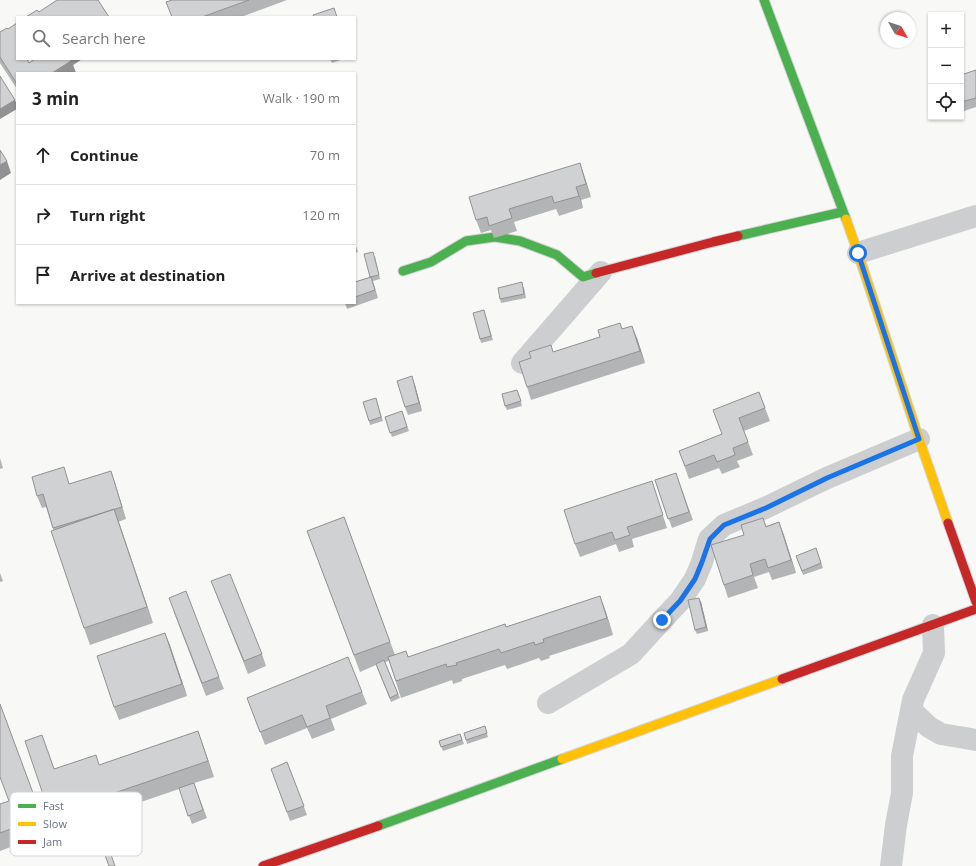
<!DOCTYPE html>
<html lang="en">
<head>
<meta charset="utf-8">
<style>
  :root { --surface:#fff; --page:#f2f2f2; --text:#222; --muted:#767676; --line:#e0e0e0 }
  body { margin:0; font-family:"Open Sans",sans-serif; background:var(--page); color:var(--text) }
  .controls { position:absolute; right:12px; top:12px; display:grid; overflow:hidden; border-radius:0px; box-shadow:0 1px 3px #0004 }
  .controls button { width:36px; height:36px; display:grid; place-items:center; padding:0; border:0; border-bottom:1px solid var(--line); background:var(--surface); color:var(--text); font:20px sans-serif }
  .compass { position:absolute; left:880px; top:12px; width:36px; height:36px; border-radius:50%; background:var(--surface); box-shadow:0 1px 3px #0004; rotate:129deg }
  .stop { position:absolute; width:12px; height:12px; margin:-9px; border:3px solid #1a73e8; border-radius:50%; background:#fff }
  .stop.end { background:#1a73e8; border-color:#fff; box-shadow:0 1px 4px #0008 }
  .list { margin:0; padding:0; list-style:none }
  h2 { display:flex; justify-content:space-between; align-items:center; height:52px; margin:0; padding:0 16px; font-size:17px }
  h2 small { font-size:13px; font-weight:400; color:var(--muted) }
  .list li { display:grid; grid-template-columns:26px 1fr auto; gap:12px; align-items:center; box-sizing:border-box; height:60px; padding:0 16px; border-top:1px solid var(--line) }
  .list b { display:block; font-size:15px; white-space:nowrap }
  .list em { font-size:13px; font-style:normal; color:var(--muted) }
  .icon { flex:none; width:22px; height:22px; fill:none; stroke:currentColor; stroke-width:2; stroke-linecap:round; stroke-linejoin:round }
  .map { position:relative; flex:none; width:976px; height:866px; overflow:hidden }
  .search { position:absolute; background:var(--surface); box-shadow:0 1px 3px #0004; left:16px; top:16px; width:340px; height:44px; display:flex; align-items:center; gap:10px; box-sizing:border-box; padding:0 14px; border-radius:0px; color:var(--muted); font-size:15px }
  .panel { position:absolute; background:var(--surface); box-shadow:0 1px 3px #0004; left:16px; top:72px; width:340px; height:232px; border-radius:0px }
  .map>svg:first-child { display:block }
  .lines { fill:none; stroke-linecap:round; stroke-linejoin:round }
  .fast-casing { stroke:#d5d5d7; stroke-width:11 }
  .slow-casing { stroke:#d5d5d7; stroke-width:11 }
  .jam-casing { stroke:#d5d5d7; stroke-width:11 }
  .street { stroke:#cdcecf; stroke-width:22 }
  .fast { stroke:#4caf50; stroke-width:9 }
  .slow { stroke:#ffc107; stroke-width:9 }
  .jam { stroke:#c62828; stroke-width:9 }
  .wall { fill:#b3b4b5 }
  .shaded-wall { fill:#929293 }
  .building { fill:#d0d1d2; stroke:#929293 }
  .route { stroke:#1a73e8; stroke-width:5 }
  .key { fill:#fff; stroke:#d2d4db; stroke-width:1 }
  .key-label { font-size:11px; fill:#6a7186 }
</style>
</head>
<body>
<div class="map">
<svg width="976" height="866" viewBox="0 0 976 866">
  <rect width="100%" height="100%" fill="#f8f8f7"/>
  <g class="lines">
    <defs>
      <path id="fast" d="M764,0L846,219
        M738,236L842,212
        M403,271L431,262L466,241L495,237L520,241L557,255L583,277L596,273
        M378,826L562,759"/>
      <path id="slow" d="M846,219L858,253L919,439L948,523
        M562,759L782,679"/>
      <path id="jam" d="M596,273L713,242L738,236
        M948,523L976,602
        M782,679L976,609
        M263,866L378,826"/>
    </defs>
    <use href="#fast" class="fast-casing"/>
    <use href="#slow" class="slow-casing"/>
    <use href="#jam" class="jam-casing"/>
    <path class="street" d="M858,253L976,216
      M522,363L601,272
      M548,703L631,654L662,620L680,601L695,579L702,562L709,539L724,525L765,508L827,478L919,439
      M911,710L929,727L941,734L976,740
      M891,866L896,825L902,793V756L913,700L934,653L933,625"/>
    <use href="#fast" class="fast"/>
    <use href="#slow" class="slow"/>
    <use href="#jam" class="jam"/>
  </g>
  <path class="wall" d="M172,0H287L241,17H172Z
    M0,32L17,59L29,63L35,59H82L73,65L76,73H17V89L0,63Z
    M330,59H343L332,63Z
    M976,70V107L961,112V75Z
    M580,163L591,197L581,200L583,208L559,216L556,209L514,222L517,231L494,238L491,230L481,233L476,220Z
    M355,243L358,252L355,253Z
    M375,256L380,279L373,281L378,298L347,309L345,303H355V282L370,277Z
    M524,287L526,298L501,303L500,299Z
    M484,310L493,340L481,343L480,339Z
    M622,329L637,338L645,363L531,400L527,387L531,358L554,352Z
    M415,385L422,411L408,415L405,407Z
    M759,392L770,421L744,431L753,455L737,461L740,467L722,474L719,468L689,479L679,451L722,434Z
    M519,394L522,406L507,410L505,406Z
    M376,398L383,421L370,425L369,421Z
    M402,411L409,431L392,437L385,417Z
    M0,458L3,468L0,469Z
    M111,471L126,519L118,522L153,623L90,645L84,628L46,507L42,508L37,496L70,484Z
    M676,473L693,520L672,528L655,480Z
    M656,494L667,528L632,539L634,547L619,552L616,544L580,557L575,544Z
    M344,517L395,655L408,657L506,627L600,596L613,635L549,656L550,658L541,661L539,658L507,669L505,665L462,679V681L453,684L452,680L401,698L389,661L385,662L400,698L391,702L376,665L360,672L307,531Z
    M763,518L766,526L779,522L796,573L772,580L769,572L754,577L758,588L728,598L724,585L744,535Z
    M816,548L823,568L803,575L796,556Z
    M0,573L3,581L0,582Z
    M211,581L262,654L266,666L248,674Z
    M701,602L708,631L697,634L695,630Z
    M173,610L219,677L224,689L206,696Z
    M165,633L187,696L119,720L114,707Z
    M362,692L367,704L331,719L335,730L312,739L307,728L265,745L247,698Z
    M0,704L48,833L0,851V804L9,801Z
    M485,726L488,737L467,744L466,740Z
    M198,731L214,777L194,783L207,818L192,824L179,789L56,831L50,815L48,751L54,769L99,765Z
    M460,734L464,744L443,751L439,741Z
    M287,762L307,815L290,821L271,769Z"/>
  <path class="shaded-wall" d="M68,59H82L73,65L76,73H52Z
    M15,100L17,105V109L0,119V109Z
    M7,161L11,173L0,180V165Z
    M580,163L584,175L591,197L586,184Z
    M576,187L581,200L583,208Z
    M632,326L637,338L645,363L640,351Z
    M412,376L415,385L422,411L419,403Z
    M111,471L115,483L126,519L122,507Z
    M114,509L120,525L153,623L147,607Z
    M779,522L784,535L796,573L791,560Z
    M600,596L606,612L613,635L607,618Z
    M699,598L701,602L708,631L706,627Z
    M165,633L170,645L187,696L182,684Z
    M198,731L204,748L214,777L208,761Z"/>
  <path class="building" d="M57,0H98L109,17H26L37,10L39,12Z
    M172,0H249L202,17H172L166,2Z
    M334,8L337,17H314L313,15Z
    M17,23V59H27L29,63L35,59H70L71,61L52,73H17V84L0,57V32L7,28L8,29Z
    M976,70V98L961,102V75Z
    M0,76L15,100L0,109Z
    M0,150L7,161L0,165Z
    M580,163L586,184L576,187L579,196L554,203L552,196L509,209L512,218L489,226L487,217L476,220L469,197Z
    M373,252L379,275L370,277L364,254Z
    M371,277L375,290L355,297V282Z
    M522,282L524,294L500,299L498,288Z
    M484,310L491,336L480,339L473,313Z
    M620,323L622,329L632,326L640,351L527,387L519,362L531,358L529,352L551,345L553,352L600,337L598,330Z
    M412,376L419,403L405,407L397,381Z
    M517,390L521,401L505,406L502,394Z
    M759,392L765,408L739,418L748,442L733,448L735,455L717,462L714,455L685,466L679,451L722,434L713,410Z
    M376,398L381,417L369,421L363,402Z
    M402,411L407,427L390,433L385,417Z
    M64,467L69,484L111,471L122,507L53,528L43,494L37,496L32,477Z
    M676,473L689,512L668,519L655,480Z
    M652,481L663,515L627,527L630,535L615,540L612,532L575,544L564,510Z
    M114,509L147,607L84,628L51,531Z
    M344,517L390,642L354,655L307,531Z
    M763,518L766,527L779,522L791,560L768,568L765,559L750,564L753,575L724,585L711,545L744,535L741,525Z
    M816,548L821,563L802,571L796,556Z
    M230,574L262,654L244,661L211,581Z
    M186,591L219,677L202,683L169,598Z
    M600,596L607,618L543,639L544,642L535,645L534,642L501,653L499,649L456,663L457,665L447,667L446,664L396,681L388,657L406,651L408,657L505,624L506,627Z
    M699,598L706,627L695,630L688,600Z
    M165,633L182,684L114,707L97,656Z
    M348,657L362,692L326,706L330,718L307,727L302,715L260,732L247,698Z
    M384,660L398,694L390,698L376,664Z
    M0,704L42,817L0,833V804L9,801L0,777Z
    M485,726L487,733L466,740L464,733Z
    M198,731L208,761L50,815L25,741L42,735L54,769L96,755L99,765Z
    M460,734L462,740L441,747L439,741Z
    M287,762L304,806L287,812L271,769Z
    M194,783L203,810L188,816L179,788Z
    M95,810L115,866H109L89,812Z"/>
  <g class="lines">
    <path class="route" d="M662,620L680,601L695,579L702,562L710,539L724,525L766,508L827,478L919,439L858,253"/>
  </g>
  <rect x="10" y="792" width="132" height="64" rx="6" class="key"/>
  <rect x="18" y="804" width="18" height="4" fill="#4caf50"/>
  <rect x="18" y="822" width="18" height="4" fill="#ffc107"/>
  <rect x="18" y="840" width="18" height="4" fill="#c62828"/>
  <g class="key-label">
    <text x="43" y="810">Fast</text>
    <text x="43" y="828">Slow</text>
    <text x="43" y="846">Jam</text>
  </g>
</svg>
<div class="controls">
<button>+</button>
<button>−</button>
<button><svg class="icon" aria-label="locate" viewBox="0 0 24 24"><circle cx="12" cy="12" r="6"/><path d="M12 2v4M12 18v4M2 12h4M18 12h4"/></svg></button>
</div>
<svg class="compass" viewBox="-18 -18 36 36"><path d="M0-13l5 13h-10z" fill="#e53935"/><path d="M0 13l5-13h-10z" fill="#767676"/></svg>
<div class="stop" style="left:858px;top:253px"></div>
<div class="stop end" style="left:662px;top:620px"></div>
<div class="search"><svg class="icon" aria-label="search" viewBox="0 0 24 24"><circle cx="10" cy="10" r="6"/><path d="M15 15l6 6"/></svg>Search here</div>
<section class="panel">
<h2>3 min<small>Walk · 190 m</small></h2>
<ul class="list">
<li><svg class="icon" aria-label="ahead" viewBox="0 0 24 24"><path d="M12 20V5M6 11l6-6 6 6"/></svg><div><b>Continue</b></div><em>70 m</em></li>
<li><svg class="icon" aria-label="right" viewBox="0 0 24 24"><path d="M7 20v-9h11M14 6l5 5-5 5"/></svg><div><b>Turn right</b></div><em>120 m</em></li>
<li><svg class="icon" aria-label="arrive" viewBox="0 0 24 24"><path d="M6 21V4h12l-3 4 3 4H6"/></svg><div><b>Arrive at destination</b></div></li>
</ul>
</section>
</div>
</body>
</html>
